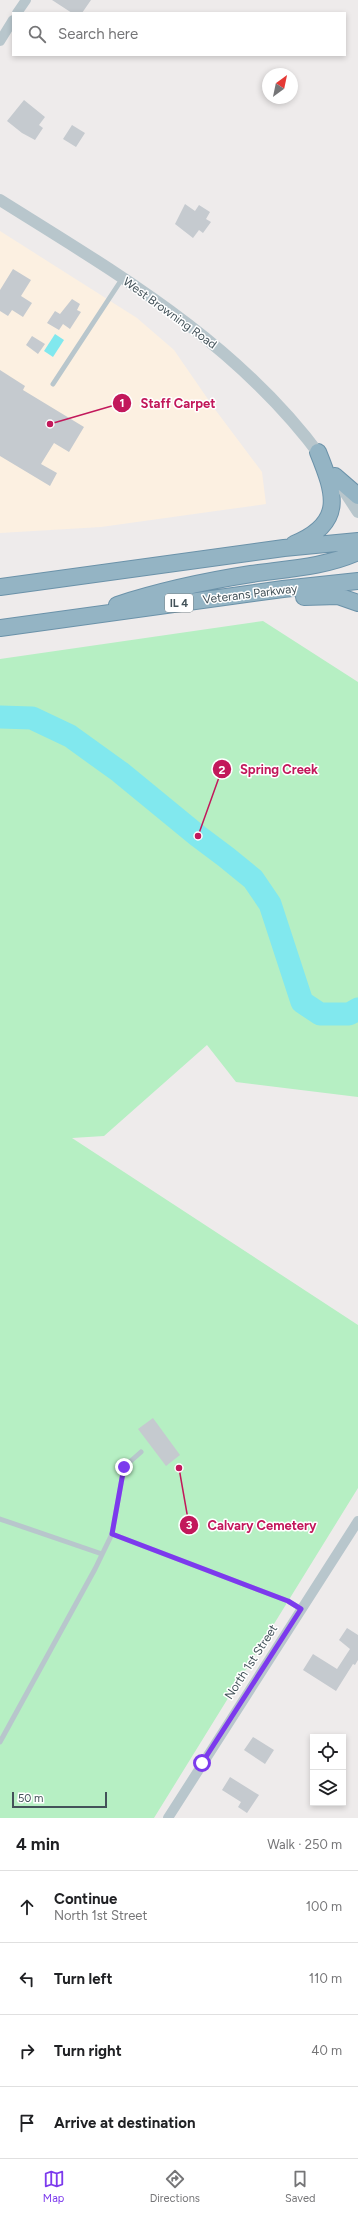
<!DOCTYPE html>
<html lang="en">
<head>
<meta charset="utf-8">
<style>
  :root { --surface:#fff; --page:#f6f6f6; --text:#202124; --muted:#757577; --line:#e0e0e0; --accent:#7c3aed }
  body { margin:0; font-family:Figtree,sans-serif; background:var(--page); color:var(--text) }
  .controls { position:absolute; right:12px; bottom:12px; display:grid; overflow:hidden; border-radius:0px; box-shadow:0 2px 6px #0003 }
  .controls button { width:36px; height:36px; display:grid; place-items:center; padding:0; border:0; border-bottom:1px solid var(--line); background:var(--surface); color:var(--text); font:20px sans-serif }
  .compass { position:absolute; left:262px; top:68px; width:36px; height:36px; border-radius:50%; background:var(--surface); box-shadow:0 2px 6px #0003; rotate:33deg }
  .scale { position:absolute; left:12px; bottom:10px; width:95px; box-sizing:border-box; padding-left:4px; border:2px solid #435259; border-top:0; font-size:11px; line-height:14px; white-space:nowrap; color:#435259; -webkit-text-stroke:3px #fff; paint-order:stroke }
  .stop { position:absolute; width:12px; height:12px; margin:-9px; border:3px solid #7c3aed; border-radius:50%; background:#fff }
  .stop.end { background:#7c3aed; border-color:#fff; box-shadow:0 1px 4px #0008 }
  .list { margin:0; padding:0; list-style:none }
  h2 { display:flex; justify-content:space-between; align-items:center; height:52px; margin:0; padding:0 16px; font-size:17px }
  h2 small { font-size:13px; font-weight:400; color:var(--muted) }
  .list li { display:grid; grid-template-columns:26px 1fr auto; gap:12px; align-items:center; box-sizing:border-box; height:72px; padding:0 16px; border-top:1px solid var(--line) }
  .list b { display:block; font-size:15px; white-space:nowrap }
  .list p { margin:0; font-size:13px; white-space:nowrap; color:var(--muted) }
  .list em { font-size:13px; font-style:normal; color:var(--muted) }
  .icon { flex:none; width:22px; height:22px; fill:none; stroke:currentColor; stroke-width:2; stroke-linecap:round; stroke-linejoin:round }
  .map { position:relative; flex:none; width:358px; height:1818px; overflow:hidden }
  .search { position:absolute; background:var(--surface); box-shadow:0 2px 6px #0003; left:12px; right:12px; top:12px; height:44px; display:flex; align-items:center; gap:10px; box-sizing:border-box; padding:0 14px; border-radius:0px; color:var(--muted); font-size:15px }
  .sheet { height:340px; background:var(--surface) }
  nav { display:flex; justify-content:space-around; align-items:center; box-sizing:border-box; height:56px; border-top:1px solid var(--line); background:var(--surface); font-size:11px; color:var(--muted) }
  nav a { display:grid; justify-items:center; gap:2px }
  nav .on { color:var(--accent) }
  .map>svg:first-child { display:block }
  .commercial { fill:#fcf0e1 }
  .green { fill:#b6efc3 }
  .water { fill:#81e8ee }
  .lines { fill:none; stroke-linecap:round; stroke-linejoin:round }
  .river { stroke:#81e8ee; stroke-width:23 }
  .building { fill:#c5cacf }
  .trunk-casing { stroke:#6b92a9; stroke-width:18 }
  .service { stroke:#b8c6cc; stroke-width:5 }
  .minor { stroke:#b8c6cc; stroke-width:10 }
  .tertiary { stroke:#b8c6cc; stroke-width:12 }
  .trunk { stroke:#94b4c4; stroke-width:16 }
  .route { stroke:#7c3aed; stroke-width:5 }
  .labels { text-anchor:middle; stroke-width:3; stroke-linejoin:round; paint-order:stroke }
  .shield { fill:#fff; stroke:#7b868b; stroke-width:1 }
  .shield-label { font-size:11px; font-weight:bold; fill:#435259 }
  .street-label { font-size:12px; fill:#435259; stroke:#fff }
  .leader { fill:none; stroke:#c2185b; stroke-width:1.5 }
  .callout-dot { fill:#c2185b; stroke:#fff; stroke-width:1.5 }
  .mark-label { font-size:12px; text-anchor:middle; font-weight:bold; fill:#fff }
  .callout-label { font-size:13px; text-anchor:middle; font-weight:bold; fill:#c2185b; stroke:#fff; stroke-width:3; stroke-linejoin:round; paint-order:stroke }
</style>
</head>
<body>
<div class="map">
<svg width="358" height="1818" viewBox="0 0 358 1818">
  <rect width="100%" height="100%" fill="#eeebeb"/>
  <path class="commercial" d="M0,231L137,318L174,350L214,408L262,472L266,504L101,527L0,533Z"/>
  <path class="green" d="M263,621L358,682V1097L236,1082L207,1045L104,1136L72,1138L358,1325V1488L154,1818H0V659Z"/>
  <path class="water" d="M55,334L64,340L53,357L44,351Z"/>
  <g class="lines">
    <path class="river" d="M0,717L32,718L70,736L120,772L198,836L226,857L253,879L270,904L302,1002L320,1014H349L358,1009"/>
  </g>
  <path class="building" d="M52,0H91L82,13H72Z
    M24,100L45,117L39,125L43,128L35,140L22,133L7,121Z
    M72,125L85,133L76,147L63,139Z
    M185,204L195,211L199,205L210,212L206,219L211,222L203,233L199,230L193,238L175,224Z
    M13,269L31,280L21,296L32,303L23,317L12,310L8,316L0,311V290Z
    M72,299L80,304L77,310L81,312L70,329L63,324L59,330L47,323L55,311L60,314Z
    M32,336L45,344L38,354L26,345Z
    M0,370L25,386L23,390L84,427L69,452L54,443L41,464L57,473L50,486L0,456Z
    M153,1418L180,1455L166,1466L138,1429Z
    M347,1628L358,1635V1660L355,1665L353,1664L336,1691L303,1670L313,1654L337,1669L350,1649L339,1640Z
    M253,1737L274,1750L265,1764L244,1750Z
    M230,1777L259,1795L247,1813L238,1807L241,1802L222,1790Z"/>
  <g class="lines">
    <defs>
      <path id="trunk" d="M335,476L358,496
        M294,544C345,523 335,494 318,452
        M0,587L284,548L358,541
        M304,597L338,596L358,603
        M117,605C160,591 206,581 251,574C286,569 326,567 358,552
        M0,628L283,589L358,581"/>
    </defs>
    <use href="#trunk" class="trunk-casing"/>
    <path class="service" d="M53,384L122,279
      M0,1519L102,1554
      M112,1534L288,1601L301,1609
      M0,1742L95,1569L112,1534L124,1467L141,1452"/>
    <path class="minor" d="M17,13L26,0
      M0,41L13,20
      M168,1818L358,1521"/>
    <path class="tertiary" d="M0,200C118,274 238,343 322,458
      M341,486L358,512"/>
    <use href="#trunk" class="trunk"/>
  </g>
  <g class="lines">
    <path class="route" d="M124,1467L112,1534L288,1601L301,1609L202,1763"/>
  </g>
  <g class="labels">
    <rect class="shield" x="165" y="594" width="28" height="18" rx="3"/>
    <g class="shield-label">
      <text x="179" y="607">IL 4</text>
    </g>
    <g class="street-label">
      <text transform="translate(170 313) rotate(36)" y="4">West Browning Road</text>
      <text transform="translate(250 594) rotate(-7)" y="4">Veterans Parkway</text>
      <text transform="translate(251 1662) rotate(-57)" y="4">North 1st Street</text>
    </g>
  </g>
  <path class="leader" d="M50 424L122 403M198 836L222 769M179 1468L189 1525"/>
  <g class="callout-dot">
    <circle cx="50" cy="424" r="4"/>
    <circle cx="198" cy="836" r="4"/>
    <circle cx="179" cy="1468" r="4"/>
    <circle cx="122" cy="403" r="10"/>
    <circle cx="222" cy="769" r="10"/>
    <circle cx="189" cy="1525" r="10"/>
  </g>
  <g class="mark-label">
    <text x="122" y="407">1</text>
    <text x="222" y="774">2</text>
    <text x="189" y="1529">3</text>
  </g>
  <g class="callout-label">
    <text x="178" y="408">Staff Carpet</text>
    <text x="279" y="774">Spring Creek</text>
    <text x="262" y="1530">Calvary Cemetery</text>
  </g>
</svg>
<div class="controls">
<button><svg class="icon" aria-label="locate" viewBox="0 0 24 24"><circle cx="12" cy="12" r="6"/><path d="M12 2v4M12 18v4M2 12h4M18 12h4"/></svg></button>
<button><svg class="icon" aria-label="layers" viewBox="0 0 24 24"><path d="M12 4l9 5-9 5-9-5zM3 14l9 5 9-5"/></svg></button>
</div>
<svg class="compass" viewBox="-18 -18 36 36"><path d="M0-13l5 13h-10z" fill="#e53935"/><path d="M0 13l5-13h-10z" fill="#757577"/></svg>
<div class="scale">50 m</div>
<div class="stop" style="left:202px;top:1763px"></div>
<div class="stop end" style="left:124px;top:1467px"></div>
<div class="search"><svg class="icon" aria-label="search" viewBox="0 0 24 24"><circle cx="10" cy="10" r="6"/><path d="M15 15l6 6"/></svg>Search here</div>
</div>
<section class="sheet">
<h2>4 min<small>Walk · 250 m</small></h2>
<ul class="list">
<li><svg class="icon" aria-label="ahead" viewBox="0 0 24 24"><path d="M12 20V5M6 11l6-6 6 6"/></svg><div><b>Continue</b><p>North 1st Street</p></div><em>100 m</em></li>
<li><svg class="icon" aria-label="left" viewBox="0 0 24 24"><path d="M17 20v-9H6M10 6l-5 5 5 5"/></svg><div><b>Turn left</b></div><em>110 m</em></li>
<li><svg class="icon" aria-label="right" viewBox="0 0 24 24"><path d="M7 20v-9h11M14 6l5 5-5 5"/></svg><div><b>Turn right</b></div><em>40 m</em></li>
<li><svg class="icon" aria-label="arrive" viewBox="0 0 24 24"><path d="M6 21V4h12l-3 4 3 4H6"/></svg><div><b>Arrive at destination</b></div></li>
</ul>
</section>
<nav>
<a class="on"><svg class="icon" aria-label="map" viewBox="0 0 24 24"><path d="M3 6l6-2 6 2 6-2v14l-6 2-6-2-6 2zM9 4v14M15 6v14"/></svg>Map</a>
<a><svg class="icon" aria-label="directions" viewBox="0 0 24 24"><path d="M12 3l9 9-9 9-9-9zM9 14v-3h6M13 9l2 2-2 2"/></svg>Directions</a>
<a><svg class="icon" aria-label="saved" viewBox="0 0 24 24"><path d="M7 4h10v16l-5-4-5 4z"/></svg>Saved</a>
</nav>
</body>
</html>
